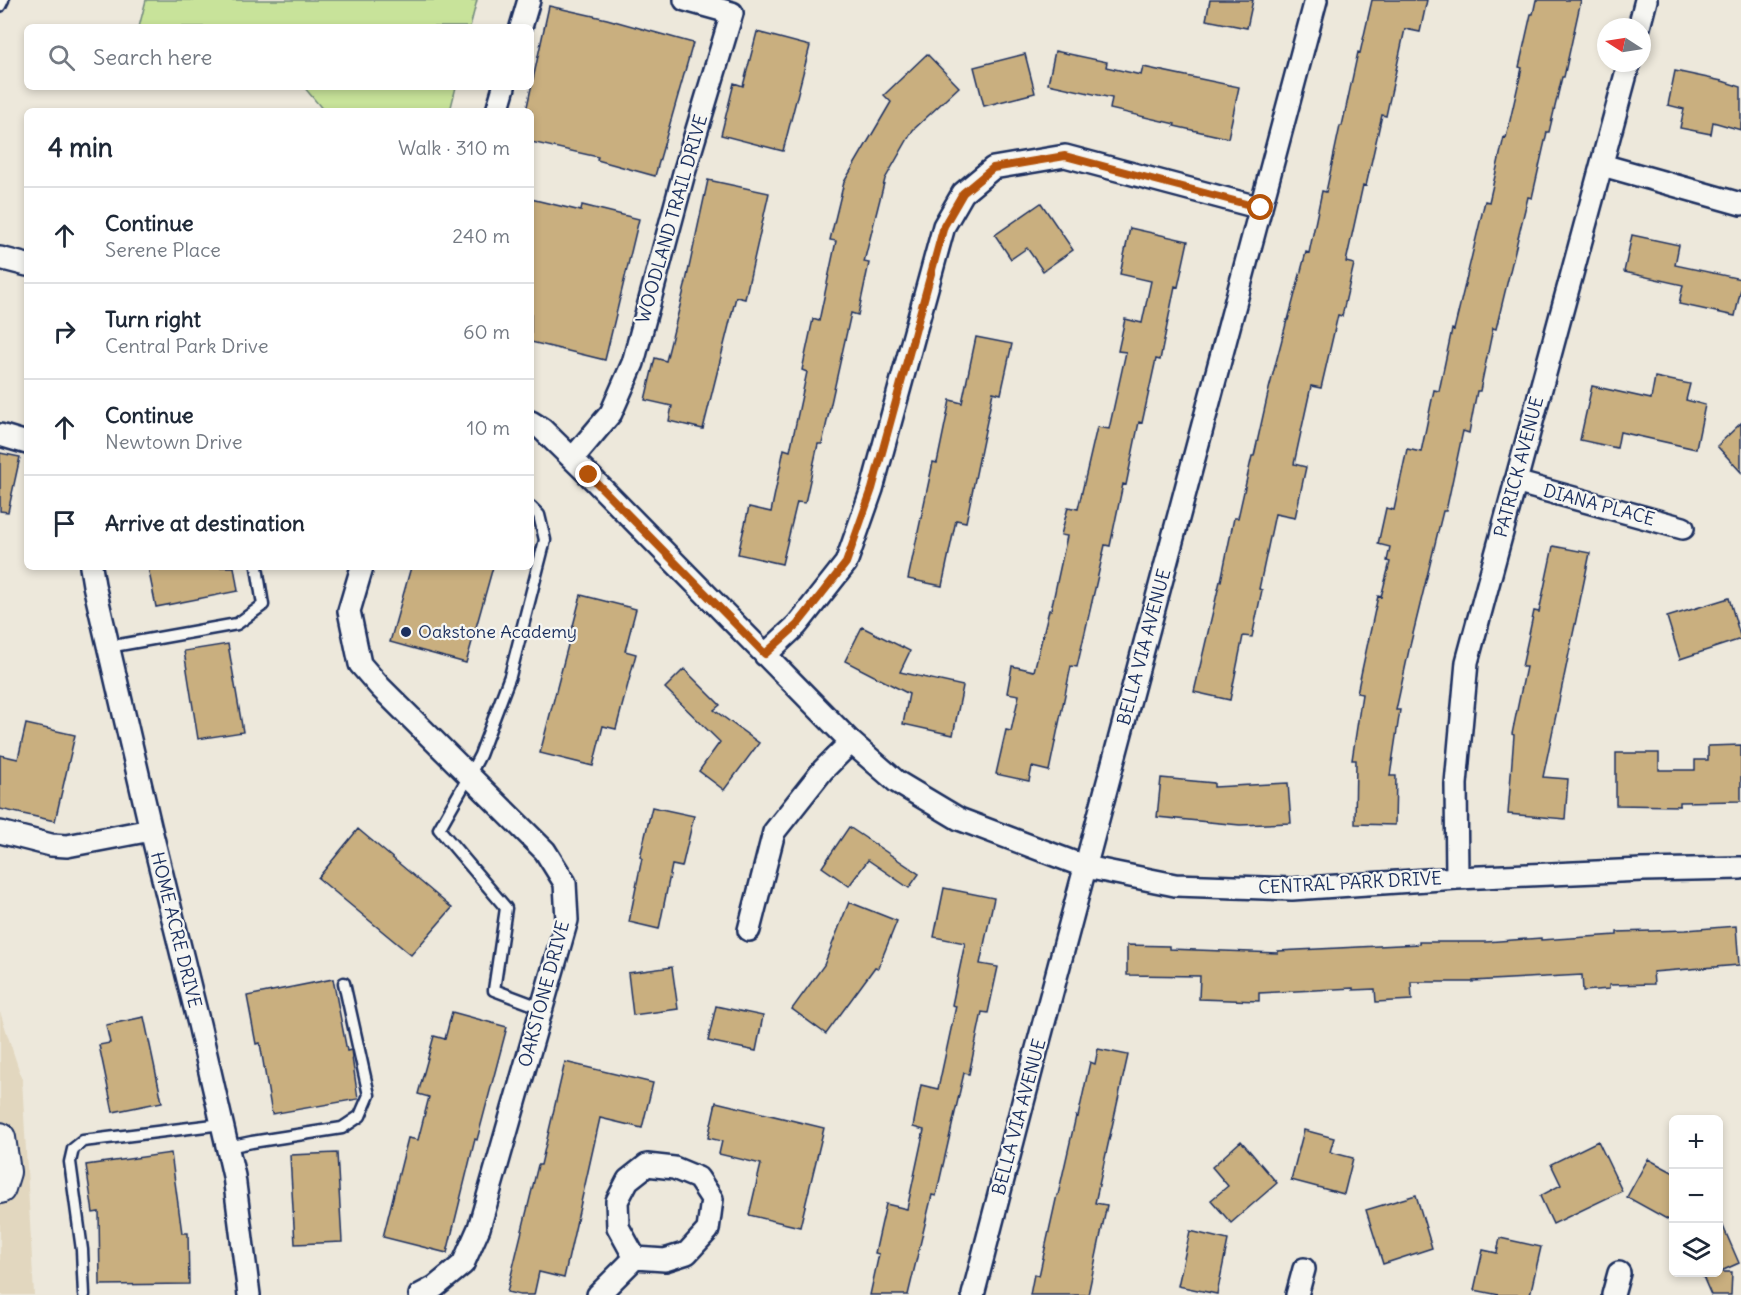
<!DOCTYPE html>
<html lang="en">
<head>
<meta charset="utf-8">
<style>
  :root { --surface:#fff; --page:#f2f2f3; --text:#1f2937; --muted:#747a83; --line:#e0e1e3 }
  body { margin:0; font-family:Delius,sans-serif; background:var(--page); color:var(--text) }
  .controls { position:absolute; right:18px; bottom:18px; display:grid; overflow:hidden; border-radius:9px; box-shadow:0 3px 9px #0003 }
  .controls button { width:54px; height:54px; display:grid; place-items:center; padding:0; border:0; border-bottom:2px solid var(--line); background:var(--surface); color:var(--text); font:30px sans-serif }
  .compass { position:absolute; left:1597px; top:18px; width:54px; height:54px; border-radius:50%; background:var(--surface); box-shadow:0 3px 9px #0003; rotate:282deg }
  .stop { position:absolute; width:18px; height:18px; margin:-14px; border:4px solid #b45309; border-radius:50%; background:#fff }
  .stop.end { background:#b45309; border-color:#fff; box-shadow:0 2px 6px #0008 }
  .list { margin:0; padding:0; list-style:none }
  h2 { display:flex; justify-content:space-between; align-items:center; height:78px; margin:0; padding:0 24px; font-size:26px }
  h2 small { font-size:20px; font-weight:400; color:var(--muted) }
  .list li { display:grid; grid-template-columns:39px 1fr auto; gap:18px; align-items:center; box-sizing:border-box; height:96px; padding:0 24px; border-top:2px solid var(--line) }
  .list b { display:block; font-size:22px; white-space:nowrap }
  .list p { margin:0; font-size:20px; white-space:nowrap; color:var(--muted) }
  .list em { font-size:20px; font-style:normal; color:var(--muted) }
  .icon { flex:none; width:33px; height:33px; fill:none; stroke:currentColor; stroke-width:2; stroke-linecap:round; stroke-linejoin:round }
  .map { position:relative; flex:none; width:1741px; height:1295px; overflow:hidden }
  .search { position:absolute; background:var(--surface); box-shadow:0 3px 9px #0003; left:24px; top:24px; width:510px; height:66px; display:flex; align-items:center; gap:15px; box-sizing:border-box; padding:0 21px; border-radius:9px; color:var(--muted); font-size:22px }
  .panel { position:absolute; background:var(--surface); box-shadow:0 3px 9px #0003; left:24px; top:108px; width:510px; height:462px; border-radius:9px }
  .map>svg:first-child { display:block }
  .built { fill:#e2d7bf }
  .green { fill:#c8e39a; stroke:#72897c; stroke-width:1.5 }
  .building { fill:#c9af7f; stroke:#1b2f5e; stroke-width:1.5 }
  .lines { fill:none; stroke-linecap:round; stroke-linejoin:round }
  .lane-casing { stroke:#1b2f5e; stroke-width:15 }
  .street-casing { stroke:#1b2f5e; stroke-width:26 }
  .secondary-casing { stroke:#1b2f5e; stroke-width:34 }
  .lane { stroke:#f6f6f2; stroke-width:10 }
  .street { stroke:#f6f6f2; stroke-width:21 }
  .secondary { stroke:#f6f6f2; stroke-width:30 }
  .route { stroke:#b45309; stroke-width:8 }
  .poi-dot { fill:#1b2f5e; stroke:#f6f6f2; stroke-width:2 }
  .labels { text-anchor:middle; stroke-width:4.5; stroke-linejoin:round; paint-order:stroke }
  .street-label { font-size:18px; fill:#1b2f5e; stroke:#f6f6f2 }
  .poi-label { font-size:18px; fill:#1b2f5e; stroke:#f6f6f2; text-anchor:start }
</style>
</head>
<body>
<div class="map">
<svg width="1741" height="1295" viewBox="0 0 1741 1295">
  <rect width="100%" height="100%" fill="#ede8db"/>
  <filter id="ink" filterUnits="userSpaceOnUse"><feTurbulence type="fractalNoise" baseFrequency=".0167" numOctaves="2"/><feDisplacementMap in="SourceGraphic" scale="12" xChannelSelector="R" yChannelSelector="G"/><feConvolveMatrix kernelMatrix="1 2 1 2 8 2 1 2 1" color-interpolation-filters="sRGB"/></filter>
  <g filter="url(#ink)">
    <path class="built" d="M0,1012L22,1079L34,1295H0Z"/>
    <path class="green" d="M146,0H477L470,27H139Z
      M304,87H456L450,111H324Z"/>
    <path class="building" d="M1210,0H1253L1247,28L1206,20Z
      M1372,0H1427L1420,32L1405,29L1386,116L1382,115L1366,186L1363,185L1346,262L1354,264L1342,316L1338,315L1321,388L1311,386L1294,464L1306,467L1295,518L1275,514L1259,589L1262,590L1252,637L1243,636L1230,700L1194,692L1220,581H1221L1234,518H1238L1252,456H1254L1269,389L1287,320H1288L1306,252L1309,253L1322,191L1326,192L1340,126H1342L1358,52L1360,53Z
      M1536,0H1581L1564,77H1562L1549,132H1547L1532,198L1528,197L1496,329L1493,328L1480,391H1477L1469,433L1463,431L1446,511H1443L1409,650L1396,710H1400L1390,776H1396L1395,825L1355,824L1356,760H1352L1362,694L1357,693L1378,596L1381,597L1390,562L1387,561L1390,547L1378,544L1386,508L1394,510L1407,449L1421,452L1434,390L1439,391L1452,329L1454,330L1485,201L1489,202L1504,137L1506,138L1522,68L1519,67L1531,14H1533Z
      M549,6L607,19L693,43L655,176L597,160L598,157L531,142V111H526Z
      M757,32L810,46L783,151L721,135L734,83L743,86Z
      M1055,51L1107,62L1106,67L1141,75L1143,67L1239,87L1228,138L1174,126L1175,124L1110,109L1112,98L1048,84Z
      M927,54L959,87L913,130L885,179L864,262L869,263L858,315L851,313L822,444H818L805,503L797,502L782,564L738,554L749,507L771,512L784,449L790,451L807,372L802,370L813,319L819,321L836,241L830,240L844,182L891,102L884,95Z
      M1025,54L1035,93L984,106L974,67Z
      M1675,71L1722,81L1741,87V130L1713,122L1711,134L1680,128L1684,109L1668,105Z
      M708,180L769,193L745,299L736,297L703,429L669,421L672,406L645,400L655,358L666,361L685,286Z
      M531,199L581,211L582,205L639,219L605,360L531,342Z
      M1041,203L1073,250L1043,271L1027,248L1011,259L995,235Z
      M1130,228L1188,241L1178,287L1175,286L1160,360L1156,359L1142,423L1139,422L1126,485L1123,484L1110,546L1105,545L1077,667L1071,666L1049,771L1032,767L1029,781L996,774L1006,730L1011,731L1019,695L1007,693L1012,666L1034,671L1049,610H1051L1067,536L1061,535L1068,507L1078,509L1097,427L1109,429L1126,352L1118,351L1125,319L1142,323L1151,281L1120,274Z
      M1632,235L1679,245L1675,265L1741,279V289L1735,316L1679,304L1683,285L1624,272Z
      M976,337L1012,344L1001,394L993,392L966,522L956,520L942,586L908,579L933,462L937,463L950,400L962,403Z
      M1655,377L1690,384L1686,400L1705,405L1696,449L1620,432L1617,448L1580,440L1592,386L1651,399Z
      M1741,423V472L1717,446Z
      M0,453L20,457L8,512L0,511Z
      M1553,546L1590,553L1543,777L1568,779L1565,819L1508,814L1514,735L1512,734L1526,667H1522L1534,611L1539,612Z
      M148,567H234L238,591L156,607Z
      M411,567H493L466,663L390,642Z
      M581,595L636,609L625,651L636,654L616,729L603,726L593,766L540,753Z
      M1729,598L1741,639L1680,659L1667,617Z
      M862,627L910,651L900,672L963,686L953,735L903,724L909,694L845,661Z
      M228,644L243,732L198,739L184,651Z
      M684,669L720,705L714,710L759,743L724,790L699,771L720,742L665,688Z
      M26,724L75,735L55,821L0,809V755L18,759Z
      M1741,745V801L1680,802V806L1616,805V753H1659V770H1695V760H1708V746Z
      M1161,778L1214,783V787L1288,783L1291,823L1240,825L1157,817Z
      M652,807L694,816L682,867L672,865L659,929L629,922L642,858L640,857Z
      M849,827L919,874L909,888L868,860L849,886L822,867Z
      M358,829L452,908L411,955L318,878Z
      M944,888L994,898L980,964L998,967L988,1013L982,1012L969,1074L964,1073L936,1196L932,1195L908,1295H870L879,1254L875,1253L886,1204L907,1209L924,1130L913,1127L921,1085L938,1089L956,1006L952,1005L965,943L934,937Z
      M849,902L897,921L878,968L875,967L826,1034L792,1009L824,965Z
      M1736,926L1739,965L1653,972L1654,984L1609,985V989L1583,991L1582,975L1473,981V982H1411L1412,1000L1376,1002L1375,989L1353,990V988L1259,993V1001L1199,999L1200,976L1127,975V945L1169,946V949L1278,953V951L1419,944V942H1486L1541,938V940L1617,935V932L1686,930Z
      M672,967L678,1009L633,1015L628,973Z
      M333,979L347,1051L351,1050L358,1099L272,1114L260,1043L256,1044L247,996Z
      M716,1006L763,1016L756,1051L708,1041Z
      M452,1012L507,1027L477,1140L475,1139L447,1253L383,1237L408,1138L418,1140L429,1097L418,1094L434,1036L445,1039Z
      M144,1017L162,1102L113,1112L99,1045L110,1043L106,1025Z
      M1098,1049L1128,1055L1095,1203L1107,1205L1088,1295H1030L1034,1274L1039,1276L1057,1195H1058L1076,1116L1078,1117L1090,1062L1095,1064Z
      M565,1062L653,1083L642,1128L600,1118L564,1278L539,1272L534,1295H520L507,1292L538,1165H541Z
      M716,1102L824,1128L800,1227L749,1215L761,1164L719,1154L722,1141L708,1138Z
      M1304,1130L1334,1138L1330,1152L1353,1158L1344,1194L1291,1180Z
      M1241,1141L1277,1183L1231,1223L1211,1200L1228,1186L1212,1167Z
      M1598,1141L1622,1191L1553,1224L1540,1196L1561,1185L1551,1164Z
      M171,1153L182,1233H188L189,1284L100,1285L99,1212L93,1213L86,1165Z
      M337,1153L342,1242L295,1244L290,1155Z
      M1648,1159L1674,1173V1223L1627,1197Z
      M1416,1195L1432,1248L1383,1264L1366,1210Z
      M1719,1217L1739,1263L1719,1272H1732L1731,1295H1711L1701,1272H1719Z
      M1190,1231L1228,1240L1217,1294L1178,1286Z
      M1500,1238L1541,1247L1530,1295H1499L1474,1290L1483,1250L1497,1253Z"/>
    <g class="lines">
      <defs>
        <path id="lane" d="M0,6L3,0
          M531,507L539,515L545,540L510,676L480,755L469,776L439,829L506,908L494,990L542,1008
          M108,647L237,624L263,605L257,567
          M228,1147L252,1142L342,1128L360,1116L369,1095L344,983
          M84,1295L82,1250L70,1162L73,1149L83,1141L222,1124"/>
        <path id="street" d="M521,27L529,0
          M1639,27L1646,0
          M497,111L504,87
          M1602,165L1741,204
          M0,258L27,265
          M531,422L542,429L589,475L851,742L897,782L959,819L1086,867L1175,885L1292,889L1457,878L1642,870L1741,868
          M0,435L27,443
          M573,458L611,413L633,363L684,173L732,13L685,0
          M1515,482L1683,528
          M91,567L94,585L151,830L199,1024L234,1176L249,1295
          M362,567L349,611L360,664L380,687L545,851L565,883L567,920L479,1228L463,1264L435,1287L420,1295
          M765,655L797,625L846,563L872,489L944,226L963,193L993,168L1065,156L1261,208
          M0,832L51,845L67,846L151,830
          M1457,878L1456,784L1467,662L1629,63
          M749,930L774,832L823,770L851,742
          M598,1295L635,1258L665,1260L687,1253L708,1230L712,1199L698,1178L674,1168L647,1165L628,1180L617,1201L618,1227L635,1258
          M973,1295L1035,1056L1316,0
          M1297,1295L1304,1269
          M1613,1295L1619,1273"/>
        <path id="secondary" d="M0,1138L5,1172L0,1188"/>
      </defs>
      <use href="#lane" class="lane-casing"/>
      <use href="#street" class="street-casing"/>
      <use href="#secondary" class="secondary-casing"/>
      <use href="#lane" class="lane"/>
      <use href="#street" class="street"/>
      <use href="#secondary" class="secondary"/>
    </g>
  </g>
  <g class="lines" filter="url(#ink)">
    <path class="route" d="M589,475L765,654L797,625L846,563L872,489L944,226L963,193L993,168L1065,156L1261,208"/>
  </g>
  <circle class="poi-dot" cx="406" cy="632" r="6"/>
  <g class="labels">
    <g class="street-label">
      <text transform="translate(672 219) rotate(-74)" y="6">WOODLAND TRAIL DRIVE</text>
      <text transform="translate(1519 467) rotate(-75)" y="6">PATRICK AVENUE</text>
      <text transform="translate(1599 505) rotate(15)" y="6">DIANA PLACE</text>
      <text transform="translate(1144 647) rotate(-75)" y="6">BELLA VIA AVENUE</text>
      <text transform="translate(1350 883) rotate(-3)" y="6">CENTRAL PARK DRIVE</text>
      <text transform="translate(176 930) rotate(76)" y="6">HOME ACRE DRIVE</text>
      <text transform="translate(544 994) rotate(-75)" y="6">OAKSTONE DRIVE</text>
      <text transform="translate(1019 1117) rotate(-75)" y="6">BELLA VIA AVENUE</text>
    </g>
    <g class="poi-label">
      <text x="418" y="638">Oakstone Academy</text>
    </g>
  </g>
</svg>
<div class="controls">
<button>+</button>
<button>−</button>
<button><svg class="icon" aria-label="layers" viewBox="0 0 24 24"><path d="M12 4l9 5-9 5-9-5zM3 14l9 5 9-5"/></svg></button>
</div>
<svg class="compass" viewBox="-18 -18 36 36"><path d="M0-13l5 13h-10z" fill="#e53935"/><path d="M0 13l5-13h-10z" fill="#747a83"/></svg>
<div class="stop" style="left:1261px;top:208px"></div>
<div class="stop end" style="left:589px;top:475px"></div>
<div class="search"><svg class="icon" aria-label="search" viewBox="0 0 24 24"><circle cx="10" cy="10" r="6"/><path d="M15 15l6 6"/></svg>Search here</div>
<section class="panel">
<h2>4 min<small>Walk · 310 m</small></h2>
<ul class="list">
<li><svg class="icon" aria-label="ahead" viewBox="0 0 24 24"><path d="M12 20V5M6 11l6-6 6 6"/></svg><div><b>Continue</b><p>Serene Place</p></div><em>240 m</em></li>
<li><svg class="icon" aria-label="right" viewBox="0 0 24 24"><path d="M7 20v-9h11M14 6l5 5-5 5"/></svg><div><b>Turn right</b><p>Central Park Drive</p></div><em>60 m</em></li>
<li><svg class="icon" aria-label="ahead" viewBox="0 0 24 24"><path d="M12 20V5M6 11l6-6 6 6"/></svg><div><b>Continue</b><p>Newtown Drive</p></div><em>10 m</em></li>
<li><svg class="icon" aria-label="arrive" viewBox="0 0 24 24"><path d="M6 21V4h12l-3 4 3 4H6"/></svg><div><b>Arrive at destination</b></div></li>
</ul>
</section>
</div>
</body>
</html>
